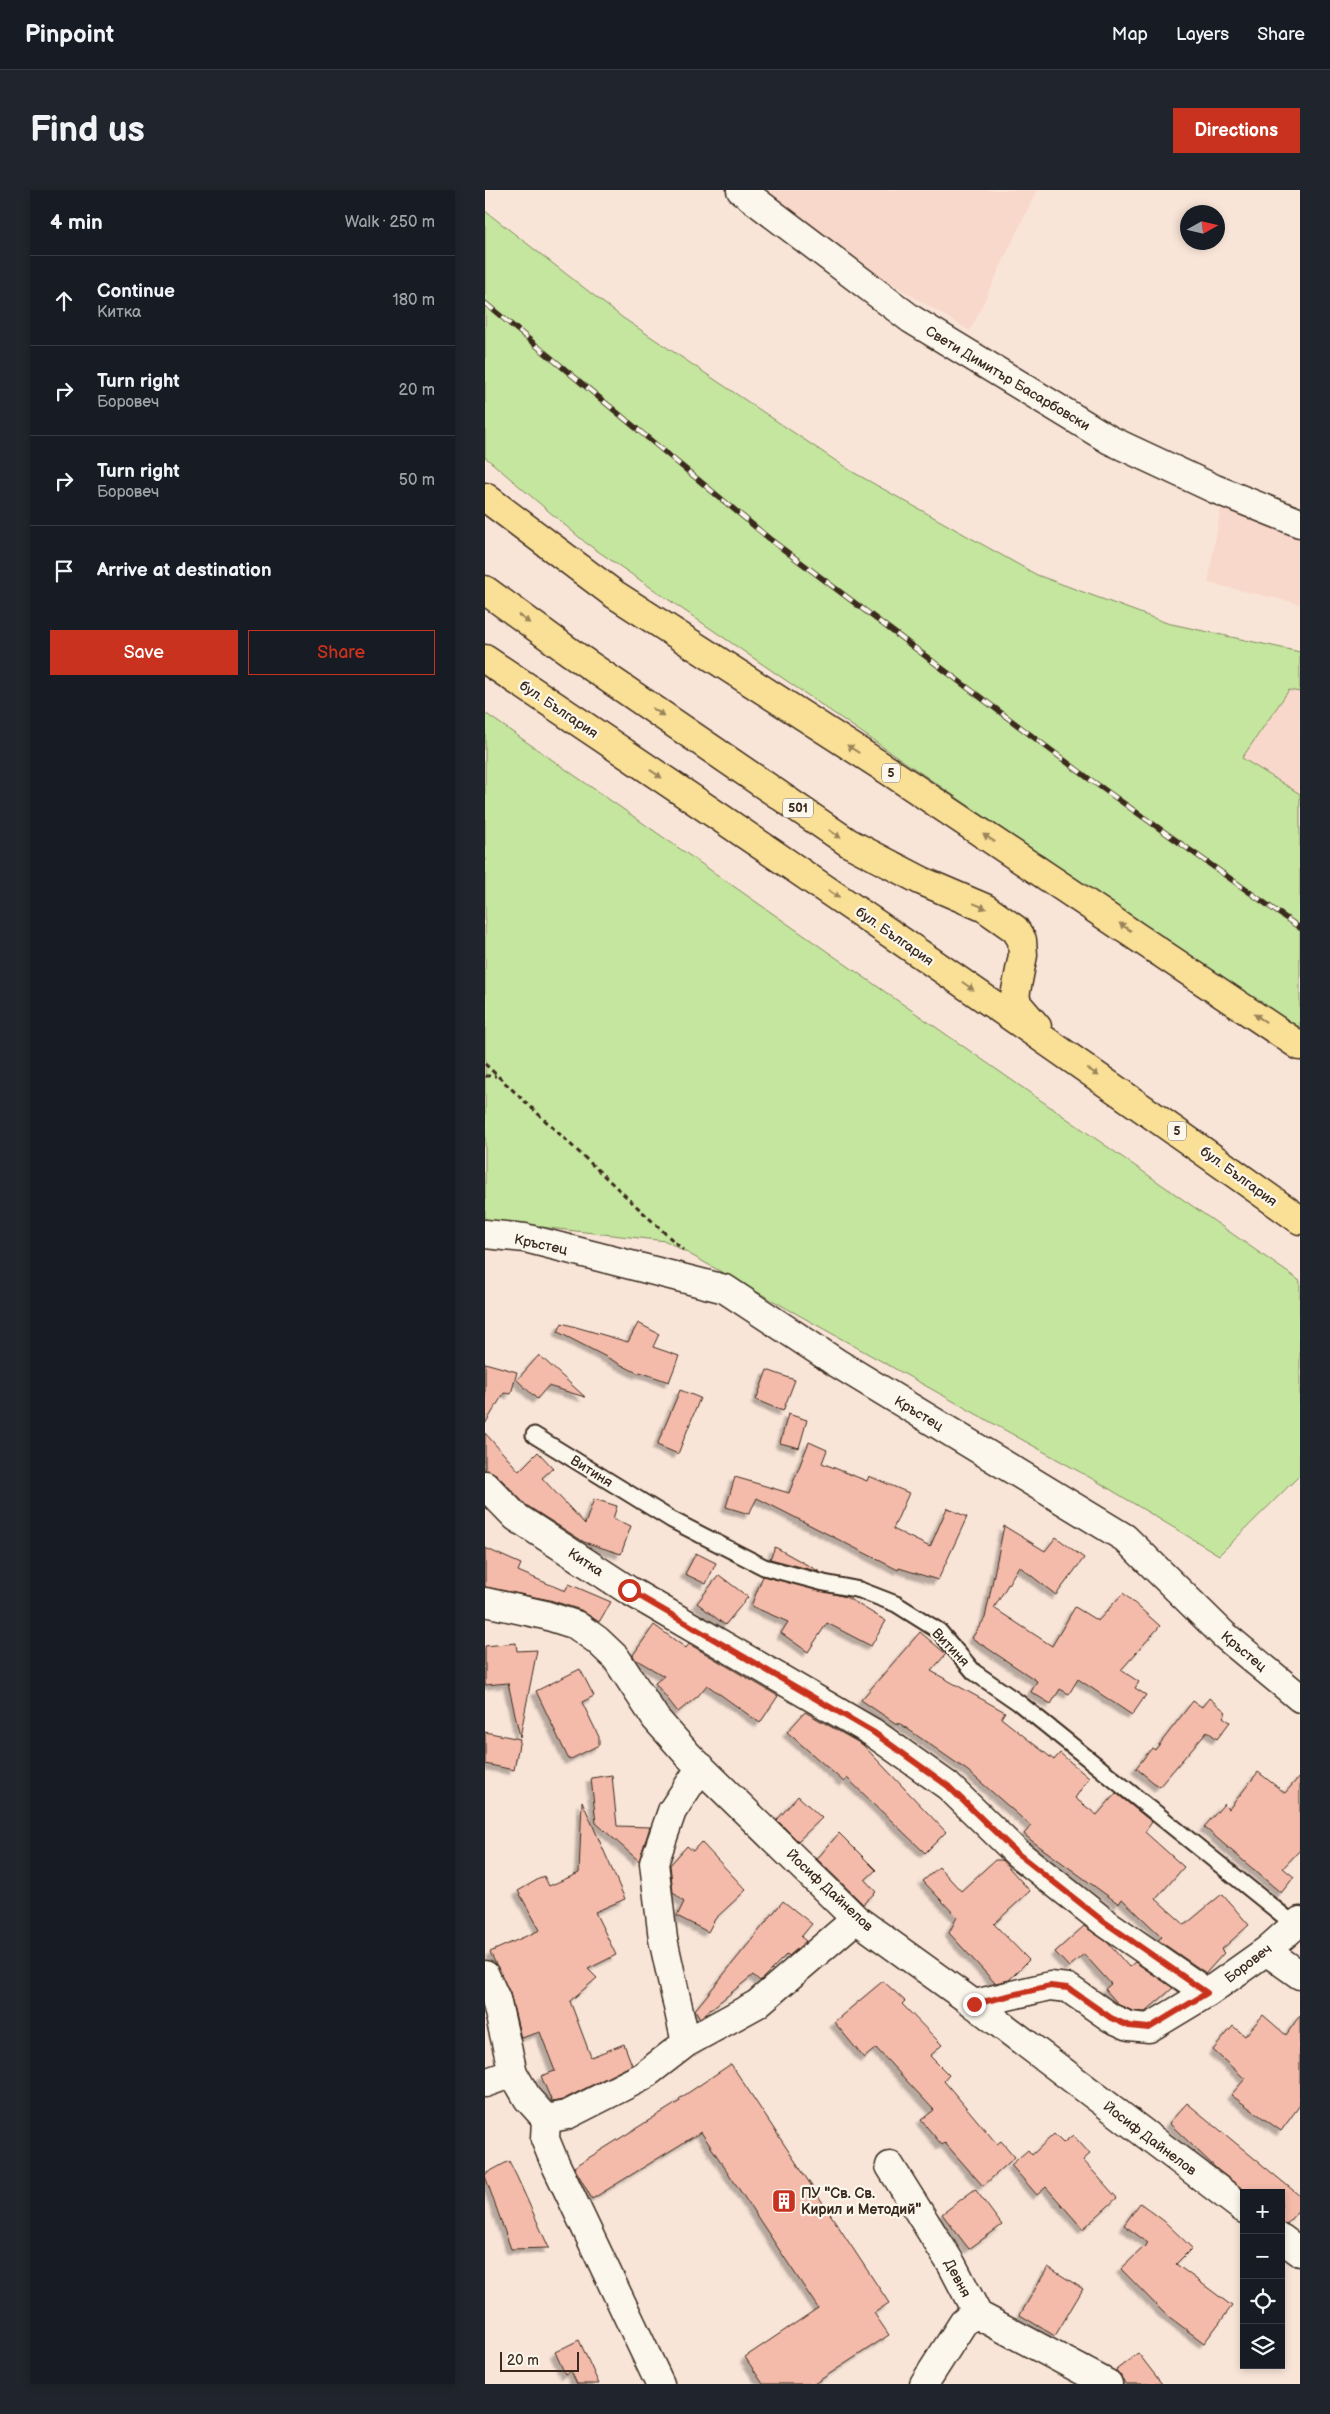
<!DOCTYPE html>
<html lang="en">
<head>
<meta charset="utf-8">
<style>
  :root { --surface:#171b24; --page:#20242c; --text:#f1f3f6; --muted:#9ea1a6; --line:#363941; --accent:#c8321e }
  body { margin:0; font-family:"Balsamiq Sans",sans-serif; background:var(--page); color:var(--text) }
  .controls { position:absolute; right:15px; bottom:15px; display:grid; overflow:hidden; border-radius:0px; box-shadow:0 2px 8px #0003 }
  .controls button { width:45px; height:45px; display:grid; place-items:center; padding:0; border:0; border-bottom:1px solid var(--line); background:var(--surface); color:var(--text); font:25px sans-serif }
  .compass { position:absolute; left:695px; top:15px; width:45px; height:45px; border-radius:50%; background:var(--surface); box-shadow:0 2px 8px #0003; rotate:82deg }
  .scale { position:absolute; left:15px; bottom:12px; width:79px; box-sizing:border-box; padding-left:5px; border:2px solid #3b2a1e; border-top:0; font-size:14px; line-height:18px; white-space:nowrap; color:#3b2a1e; -webkit-text-stroke:4px #fbf7ec; paint-order:stroke }
  .stop { position:absolute; width:15px; height:15px; margin:-11px; border:4px solid #c8321e; border-radius:50%; background:#fff }
  .stop.end { background:#c8321e; border-color:#fff; box-shadow:0 1px 5px #0008 }
  .list { margin:0; padding:0; list-style:none }
  h2 { display:flex; justify-content:space-between; align-items:center; height:65px; margin:0; padding:0 20px; font-size:21px }
  h2 small { font-size:16px; font-weight:400; color:var(--muted) }
  .list li { display:grid; grid-template-columns:32px 1fr auto; gap:15px; align-items:center; box-sizing:border-box; height:90px; padding:0 20px; border-top:1px solid var(--line) }
  .list b { display:block; font-size:19px; white-space:nowrap }
  .list p { margin:0; font-size:16px; white-space:nowrap; color:var(--muted) }
  .list em { font-size:16px; font-style:normal; color:var(--muted) }
  .actions { display:flex; gap:10px; padding:15px 20px }
  .actions a { flex:1; padding:11px 0; border:1px solid var(--accent); border-radius:0px; text-align:center; font-size:18px; color:var(--accent) }
  .actions .main { background:var(--accent); color:#fff }
  .icon { flex:none; width:28px; height:28px; fill:none; stroke:currentColor; stroke-width:2; stroke-linecap:round; stroke-linejoin:round }
  .map { position:relative; flex:none; width:815px; height:2194px; overflow:hidden; border-radius:0px }
  header { display:flex; align-items:center; gap:30px; box-sizing:border-box; height:70px; padding:0 25px; background:var(--surface); border-bottom:1px solid var(--line) }
  header strong { font-size:24px }
  nav { display:flex; gap:28px; margin-inline-start:auto; font-size:18px }
  .intro { display:flex; align-items:center; justify-content:space-between; box-sizing:border-box; height:120px; padding:0 30px }
  h1 { margin:0; font-size:35px }
  .button { padding:12px 22px; border-radius:0px; background:var(--accent); color:#fff; font-size:18px; font-weight:700 }
  main { display:flex; gap:30px; padding:0 30px }
  aside { flex:1; background:var(--surface); border-radius:0px; box-shadow:0 2px 8px #0003 }
  .map>svg:first-child { display:block }
  .built { fill:#f8d8ca }
  .green { fill:#c5e69f; stroke:#80885e }
  .building { fill:#f4bbaa; stroke:#3b2a1e; filter:url(#shadow) }
  .lines { fill:none; stroke-linecap:round; stroke-linejoin:round }
  .service-casing { stroke:#3b2a1e; stroke-width:19 }
  .minor-casing { stroke:#3b2a1e; stroke-width:31 }
  .tertiary-casing { stroke:#3b2a1e; stroke-width:31 }
  .trunk-casing { stroke:#3b2a1e; stroke-width:31 }
  .path { stroke:#3b2a1e; stroke-width:3; stroke-dasharray:5 4; stroke-linecap:butt }
  .service { stroke:#fbf7ec; stroke-width:15 }
  .minor { stroke:#fbf7ec; stroke-width:28 }
  .tertiary { stroke:#fbf7ec; stroke-width:28 }
  .trunk { stroke:#fadf96; stroke-width:28 }
  .rail-casing { stroke:#3b2a1e; stroke-width:5.5 }
  .rail { stroke:#fbf7ec; stroke-width:4; stroke-dasharray:11; stroke-linecap:butt }
  .oneway { fill:#9a845a }
  .route { stroke:#c8321e; stroke-width:6 }
  .labels { text-anchor:middle; stroke-width:4.5; stroke-linejoin:round; paint-order:stroke }
  .shield { fill:#fbf7ec; stroke:#75685c; stroke-width:1 }
  .shield-label { font-size:12px; font-weight:bold; fill:#3b2a1e }
  .street-label { font-size:14px; fill:#3b2a1e; stroke:#fbf7ec }
  .poi-label { font-size:14px; font-weight:bold; fill:#3b2a1e; stroke:#fbf7ec; text-anchor:start }
</style>
</head>
<body>
<header>
<strong>Pinpoint</strong>
<nav><a>Map</a><a>Layers</a><a>Share</a></nav>
</header>
<div class="intro"><h1>Find us</h1><a class="button">Directions</a></div>
<main>
<aside>
<h2>4 min<small>Walk · 250 m</small></h2>
<ul class="list">
<li><svg class="icon" aria-label="ahead" viewBox="0 0 24 24"><path d="M12 20V5M6 11l6-6 6 6"/></svg><div><b>Continue</b><p>Китка</p></div><em>180 m</em></li>
<li><svg class="icon" aria-label="right" viewBox="0 0 24 24"><path d="M7 20v-9h11M14 6l5 5-5 5"/></svg><div><b>Turn right</b><p>Боровеч</p></div><em>20 m</em></li>
<li><svg class="icon" aria-label="right" viewBox="0 0 24 24"><path d="M7 20v-9h11M14 6l5 5-5 5"/></svg><div><b>Turn right</b><p>Боровеч</p></div><em>50 m</em></li>
<li><svg class="icon" aria-label="arrive" viewBox="0 0 24 24"><path d="M6 21V4h12l-3 4 3 4H6"/></svg><div><b>Arrive at destination</b></div></li>
</ul>
<div class="actions"><a class="main">Save</a><a>Share</a></div>
</aside>
<div class="map">
<svg width="815" height="2194" viewBox="0 0 815 2194">
  <defs>
    <filter id="shadow"><feDropShadow dx="-4.5" dy="4.5" stdDeviation="1" flood-color="#0004"/></filter>
  </defs>
  <rect width="100%" height="100%" fill="#f9e5d8"/>
  <filter id="ink" filterUnits="userSpaceOnUse"><feTurbulence type="fractalNoise" baseFrequency=".02" numOctaves="2"/><feDisplacementMap in="SourceGraphic" scale="10" xChannelSelector="R" yChannelSelector="G"/><feConvolveMatrix kernelMatrix="1 2 1 2 8 2 1 2 1" color-interpolation-filters="sRGB"/></filter>
  <g filter="url(#ink)">
    <path class="built" d="M266,0H552L485,141L331,48Z
      M736,315L815,343V414L723,393Z
      M804,500L815,502V604L757,568Z"/>
    <path class="green" d="M0,21L138,128L366,281L552,385L682,433L815,462V502L804,500L757,568L815,604V839L593,691L101,353L0,267Z
      M0,523L815,1091V1285L734,1365L613,1292L181,1051L0,1031Z"/>
    <path class="building" d="M77,1133L143,1152L153,1133L174,1144L168,1157L194,1166L184,1192L155,1182L154,1184L73,1142Z
      M54,1165L100,1207L63,1196L52,1209L32,1190Z
      M0,1173L32,1182L26,1204L19,1203L0,1234Z
      M282,1180L310,1190L298,1221L271,1210Z
      M195,1200L215,1208L193,1264L172,1255Z
      M303,1224L322,1230L314,1258L295,1253Z
      M0,1243L34,1281L53,1262L68,1278L57,1288L100,1334L109,1309L132,1316L128,1329L146,1336L136,1364L99,1352L41,1315L11,1284L0,1280Z
      M324,1252L342,1260L337,1273L382,1291L384,1286L424,1303L408,1339L445,1357L462,1318L482,1327L453,1390L414,1378L413,1380L272,1308L264,1324L241,1317L250,1287L304,1303Z
      M519,1336L560,1361L571,1347L599,1368L571,1405L534,1376L509,1418L567,1456L590,1417L613,1431L638,1403L675,1436L636,1480L654,1492L650,1498L661,1505L647,1525L593,1489L584,1504L575,1499L566,1514L546,1502L552,1491L487,1448L500,1428Z
      M290,1357L335,1382L285,1369Z
      M0,1358L36,1374L33,1381L80,1401L84,1394L126,1412L114,1432L96,1420L65,1410L0,1397Z
      M211,1363L231,1373L221,1394L200,1384Z
      M234,1385L263,1407L240,1435L212,1413Z
      M278,1386L361,1407L401,1431L386,1456L342,1433L323,1462L296,1443L303,1432L266,1416Z
      M169,1435L201,1458L204,1454L293,1506L275,1533L222,1495L213,1506L193,1522L170,1493L179,1486L150,1469L148,1465Z
      M435,1442L461,1464L446,1481L520,1522L516,1528L569,1570L575,1563L604,1588L590,1608L612,1625L631,1603L667,1632L660,1642L699,1677L671,1709L700,1735L737,1704L764,1735L736,1760L739,1763L721,1783L673,1750L677,1747L637,1709L634,1714L547,1651L539,1644L546,1636L483,1581L414,1533L413,1535L376,1510Z
      M31,1453L32,1461L52,1460L35,1547L23,1493L0,1495V1456Z
      M95,1479L109,1506L97,1512L114,1547V1555L84,1570L51,1501Z
      M724,1508L741,1522L738,1527L745,1532L732,1549L722,1541L674,1597L651,1578L667,1558L670,1560L708,1511L717,1517Z
      M320,1522L378,1555L461,1642L440,1663L362,1588L359,1592L302,1542Z
      M0,1542L35,1549L29,1580L0,1574Z
      M773,1582L800,1603L815,1586V1660L798,1678L809,1687L796,1703L719,1637L739,1614L744,1619Z
      M127,1585L132,1636L165,1637L154,1671L111,1633L106,1588Z
      M313,1606L337,1628L313,1651L292,1630Z
      M97,1611L140,1709L110,1722L131,1765L103,1779L112,1788L85,1811L106,1867L139,1854L147,1875L77,1910L67,1912L56,1886L70,1881L55,1842L36,1848L25,1803L5,1762L55,1740L33,1701L59,1686L64,1696L94,1683Z
      M354,1643L391,1680L380,1690L391,1702L378,1714L332,1669Z
      M216,1652L261,1700L230,1729L223,1742L192,1726L199,1712L188,1702L185,1675L202,1656L208,1661Z
      M510,1670H517L545,1701L509,1734L544,1770L524,1790L510,1793L464,1743L472,1727L438,1691L454,1677L476,1701Z
      M298,1711L327,1734L316,1747L321,1751L304,1766L302,1764L275,1791L268,1785L215,1828L210,1820Z
      M599,1736L622,1752L644,1777L650,1772L688,1798L660,1822L648,1821L634,1815L620,1799L626,1794L599,1764L584,1777L570,1762Z
      M398,1791L420,1811L417,1814L457,1855L445,1866L464,1885L459,1891L512,1954L516,1951L530,1967L498,1996L460,1953L457,1955L436,1930L449,1920L391,1858L379,1868L349,1832Z
      M778,1825L801,1845L815,1825V1915L796,1941L746,1905L760,1889L728,1860L748,1836L760,1846Z
      M246,1874L404,2113L389,2123L404,2145L329,2194H278L260,2167L333,2118L216,1942L107,2009L89,1977L195,1911L194,1909Z
      M702,1913L815,2006V2018L802,2034L796,2033V2003H763L733,1980L684,1933Z
      M569,1944L578,1953L588,1945L605,1964L598,1970L632,2008L598,2039L561,1997L552,2005L526,1975L543,1960L547,1965Z
      M24,1971L32,1987L64,2058L26,2059L0,1986V1984Z
      M490,1999L517,2035L484,2059L457,2024Z
      M655,2013L679,2031L707,2058L691,2074L747,2116L719,2153L679,2123L636,2079L663,2053L639,2035Z
      M563,2077L598,2099L570,2146L535,2125Z
      M94,2150L114,2194H92L86,2181L80,2184L70,2162Z
      M653,2163L677,2194H641L631,2180Z"/>
    <g class="lines">
      <defs>
        <path id="service" d="M49,1245L187,1330L279,1377L339,1393L375,1400L411,1414L454,1441L489,1482L534,1513L810,1735"/>
        <path id="minor" d="M0,1044L40,1048L240,1099L352,1173L640,1348L739,1445L815,1508
          M0,1295L31,1327L143,1400L387,1542L463,1596L532,1663L618,1731L722,1803
          M0,1412L60,1425L91,1435L112,1450L131,1468L171,1529L204,1566L371,1729L489,1814L759,2019
          M781,1761L815,1785
          M0,1785L11,1809L28,1883
          M489,1814L565,1796L583,1798L626,1828L644,1836L664,1838L722,1803L781,1761L815,1731
          M201,1853L178,1749L169,1673L187,1621L216,1577
          M0,1893L28,1883L43,1909L61,1929L82,1925L157,1887L201,1853L272,1814L371,1729
          M405,1976L467,2075L493,2125L485,2127L478,2133L439,2194
          M796,2048L815,2062
          M493,2125L623,2194"/>
        <path id="tertiary" d="M256,0L426,129L625,250L730,299L815,333
          M61,1929L60,1949L69,1971L175,2194"/>
        <path id="trunk" d="M0,307L129,404L404,581L815,856
          M0,400L85,462L364,653L437,691L500,718L530,739L537,750L538,765L530,806L533,815L552,837
          M0,469C274,653 547,838 815,1030"/>
      </defs>
      <use href="#service" class="service-casing"/>
      <use href="#minor" class="minor-casing"/>
      <use href="#tertiary" class="tertiary-casing"/>
      <use href="#trunk" class="trunk-casing"/>
      <path class="path" d="M0,874L198,1060
        M0,886H11"/>
      <use href="#service" class="service"/>
      <use href="#minor" class="minor"/>
      <use href="#tertiary" class="tertiary"/>
      <use href="#trunk" class="trunk"/>
      <defs>
        <path id="rail" d="M0,113L286,350L603,588L815,738"/>
      </defs>
      <use href="#rail" class="rail-casing"/>
      <use href="#rail" class="rail"/>
    </g>
    <defs><path id="oneway-solid" d="M-6-.8H1V-3.2L6.5 0L1 3.2V.8H-6Z" transform="scale(1.25)"/></defs>
    <g class="oneway">
      <use href="#oneway-solid" transform="translate(39 429) rotate(36)"/>
      <use href="#oneway-solid" transform="translate(173 522) rotate(34)"/>
      <use href="#oneway-solid" transform="translate(368 559) rotate(-147)"/>
      <use href="#oneway-solid" transform="translate(171 584) rotate(34)"/>
      <use href="#oneway-solid" transform="translate(350 644) rotate(35)"/>
      <use href="#oneway-solid" transform="translate(504 648) rotate(-147)"/>
      <use href="#oneway-solid" transform="translate(349 704) rotate(35)"/>
      <use href="#oneway-solid" transform="translate(495 716) rotate(23)"/>
      <use href="#oneway-solid" transform="translate(640 737) rotate(-146)"/>
      <use href="#oneway-solid" transform="translate(483 796) rotate(35)"/>
      <use href="#oneway-solid" transform="translate(775 828) rotate(-146)"/>
      <use href="#oneway-solid" transform="translate(608 882) rotate(34)"/>
    </g>
  </g>
  <g class="lines" filter="url(#ink)">
    <path class="route" d="M144,1400L388,1542L463,1596L532,1663L618,1731L722,1803L664,1838L644,1836L626,1828L583,1798L565,1796L489,1814"/>
  </g>
  <defs>
    <symbol id="building-square" viewBox="-11 -11 22 22"><rect x="-9" y="-9" width="18" height="18" rx="4" fill="#c8321e" stroke="#fbf7ec"/><path d="M-4-6H4V6H1V3H-1V6H-4ZM-2.5-4.3h1.7v1.8h-1.7ZM.8-4.3h1.7v1.8H.8ZM-2.5-1h1.7V.8h-1.7ZM.8-1h1.7V.8H.8Z" fill="#fff"/></symbol>
  </defs>
  <g fill-rule="evenodd">
    <use href="#building-square" x="285" y="1997" width="28" height="28"/>
  </g>
  <g class="labels">
    <g class="shield">
      <rect x="397" y="573.5" width="18" height="19" rx="4"/>
      <rect x="298" y="608.5" width="30" height="19" rx="4"/>
      <rect x="683" y="931.5" width="18" height="19" rx="4"/>
    </g>
    <g class="shield-label">
      <text x="406" y="587">5</text>
      <text x="313" y="622">501</text>
      <text x="692" y="945">5</text>
    </g>
    <g class="street-label">
      <text transform="translate(523 188) rotate(31)" y="5">Свети Димитър Басарбовски</text>
      <text transform="translate(74 519) rotate(34)" y="5">бул. България</text>
      <text transform="translate(410 746) rotate(35)" y="5">бул. България</text>
      <text transform="translate(754 986) rotate(36)" y="5">бул. България</text>
      <text transform="translate(56 1054) rotate(12)" y="5">Кръстец</text>
      <text transform="translate(434 1223) rotate(31)" y="5">Кръстец</text>
      <text transform="translate(107 1281) rotate(32)" y="5">Витиня</text>
      <text transform="translate(101 1372) rotate(33)" y="5">Китка</text>
      <text transform="translate(466 1457) rotate(46)" y="5">Витиня</text>
      <text transform="translate(759 1461) rotate(40)" y="5">Кръстец</text>
      <text transform="translate(345 1700) rotate(43)" y="5">Йосиф Дайнелов</text>
      <text transform="translate(763 1773) rotate(-37)" y="5">Боровеч</text>
      <text transform="translate(665 1948) rotate(37)" y="5">Йосиф Дайнелов</text>
      <text transform="translate(473 2088) rotate(62)" y="5">Девня</text>
    </g>
    <g class="poi-label">
      <text x="316" y="2008">ПУ "Св. Св.<tspan x="316" dy="16">Кирил и Методий"</tspan></text>
    </g>
  </g>
</svg>
<div class="controls">
<button>+</button>
<button>−</button>
<button><svg class="icon" aria-label="locate" viewBox="0 0 24 24"><circle cx="12" cy="12" r="6"/><path d="M12 2v4M12 18v4M2 12h4M18 12h4"/></svg></button>
<button><svg class="icon" aria-label="layers" viewBox="0 0 24 24"><path d="M12 4l9 5-9 5-9-5zM3 14l9 5 9-5"/></svg></button>
</div>
<svg class="compass" viewBox="-18 -18 36 36"><path d="M0-13l5 13h-10z" fill="#e53935"/><path d="M0 13l5-13h-10z" fill="#9ea1a6"/></svg>
<div class="scale">20 m</div>
<div class="stop" style="left:144px;top:1400px"></div>
<div class="stop end" style="left:489px;top:1814px"></div>
</div>
</main>
</body>
</html>
